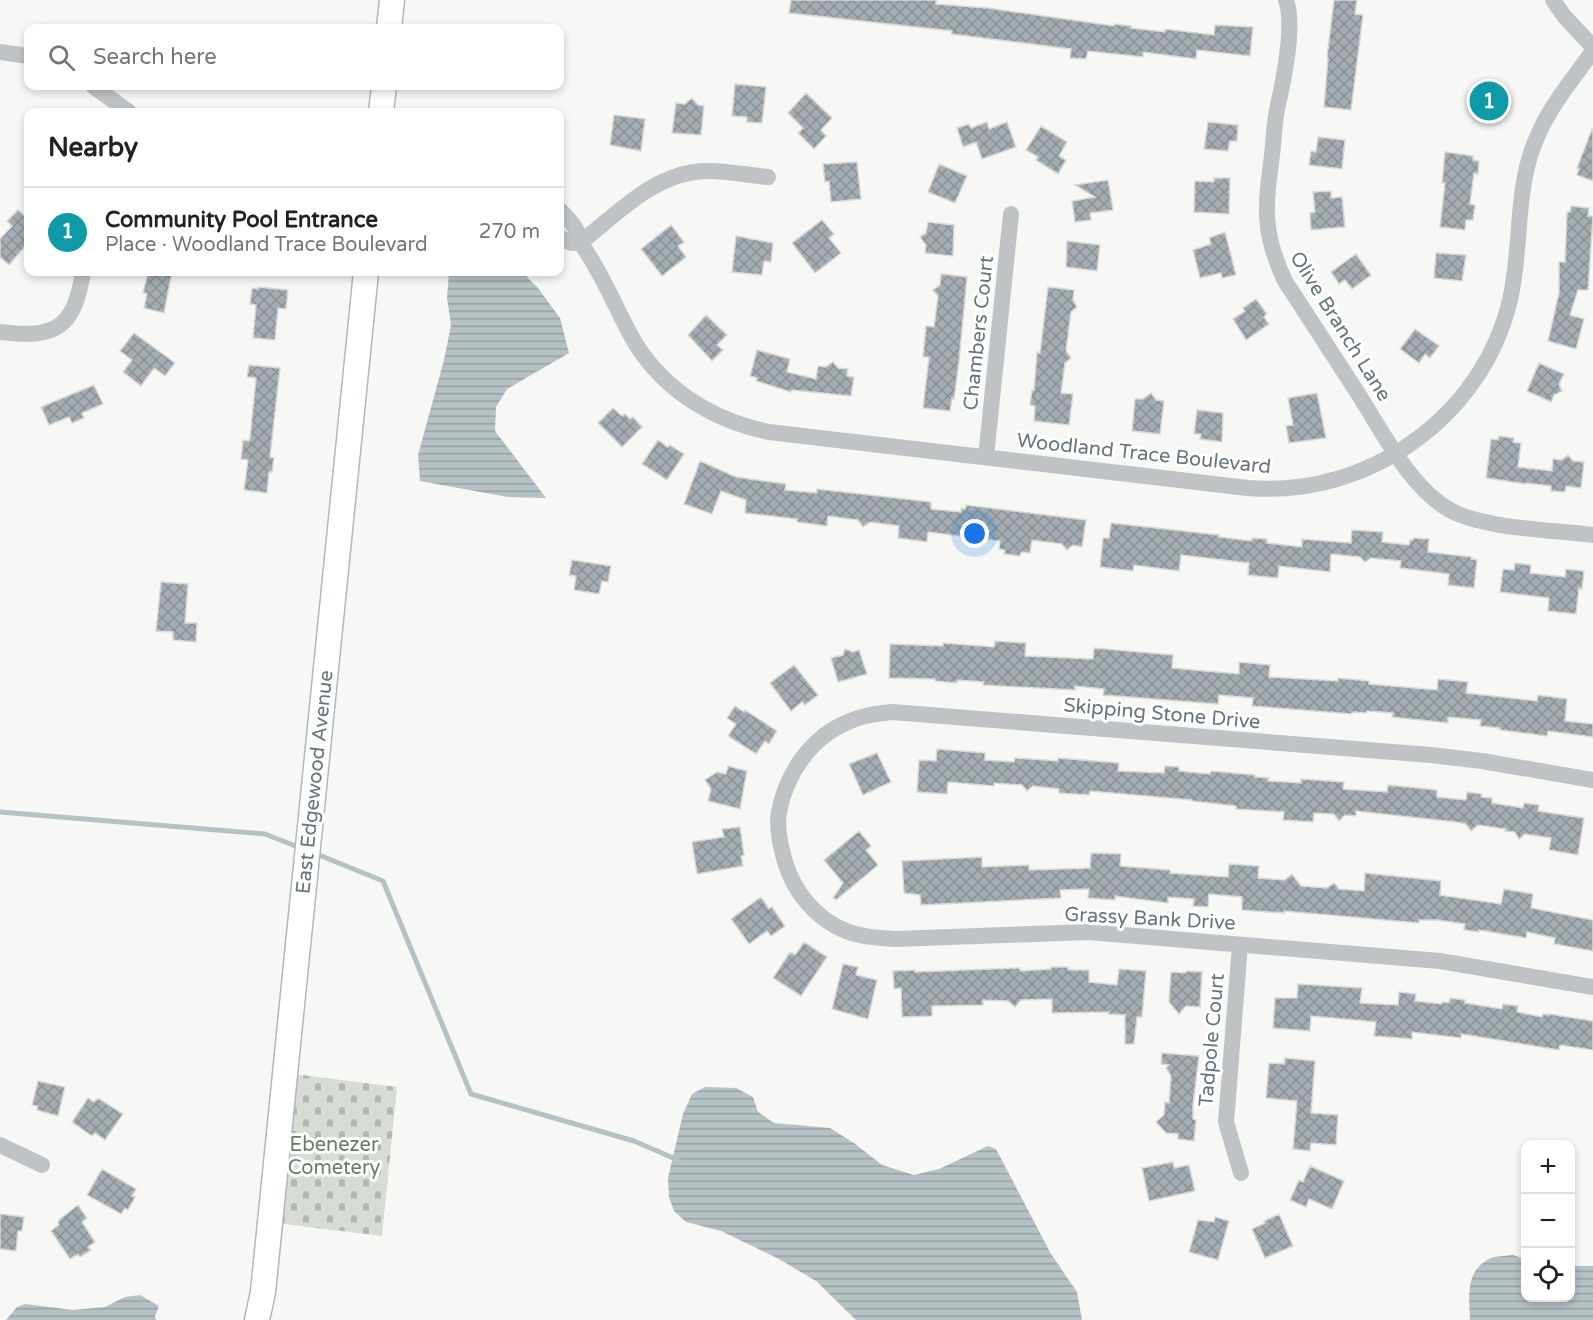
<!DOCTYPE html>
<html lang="en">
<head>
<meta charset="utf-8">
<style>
  :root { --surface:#fff; --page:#f6f6f6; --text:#222; --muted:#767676; --line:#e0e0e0; --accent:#b45309 }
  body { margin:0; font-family:"Varela Round",sans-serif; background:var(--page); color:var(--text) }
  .controls { position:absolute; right:18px; bottom:18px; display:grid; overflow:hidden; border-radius:12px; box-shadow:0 3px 9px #0003 }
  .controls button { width:54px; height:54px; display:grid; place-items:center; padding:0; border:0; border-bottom:2px solid var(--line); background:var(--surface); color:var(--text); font:30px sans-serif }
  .you { position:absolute; left:975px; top:534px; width:21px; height:21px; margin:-15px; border:4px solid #fff; border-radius:50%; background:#1a73e8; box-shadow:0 0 0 9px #1a73e833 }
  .badge { display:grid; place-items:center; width:39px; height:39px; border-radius:50%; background:var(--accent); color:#fff; font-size:20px; font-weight:700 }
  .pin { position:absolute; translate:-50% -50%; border:3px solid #fff; box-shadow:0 2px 6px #0006 }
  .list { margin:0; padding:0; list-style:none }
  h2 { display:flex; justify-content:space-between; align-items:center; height:78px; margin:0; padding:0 24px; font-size:26px }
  h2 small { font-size:20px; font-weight:400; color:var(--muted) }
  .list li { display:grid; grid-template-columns:39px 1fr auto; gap:18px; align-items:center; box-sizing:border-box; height:90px; padding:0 24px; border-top:2px solid var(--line) }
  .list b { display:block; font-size:22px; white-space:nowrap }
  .list p { margin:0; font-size:20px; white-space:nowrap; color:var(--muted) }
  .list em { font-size:20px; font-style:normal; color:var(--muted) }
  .icon { flex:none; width:33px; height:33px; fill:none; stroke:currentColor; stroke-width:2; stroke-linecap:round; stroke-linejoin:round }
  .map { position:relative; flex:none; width:1593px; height:1320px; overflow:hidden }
  .search { position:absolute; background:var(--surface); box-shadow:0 3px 9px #0003; left:24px; top:24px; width:540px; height:66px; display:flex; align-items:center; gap:15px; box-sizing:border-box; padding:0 21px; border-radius:12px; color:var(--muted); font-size:22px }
  .panel { position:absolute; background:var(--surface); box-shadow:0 3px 9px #0003; left:24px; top:108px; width:540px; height:168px; border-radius:12px }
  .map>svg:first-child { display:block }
  .cemetery { fill:url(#cemetery-stones) }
  .water { fill:url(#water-rules) }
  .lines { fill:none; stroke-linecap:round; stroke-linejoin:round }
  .stream { stroke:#b6c1c4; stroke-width:5 }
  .building { fill:url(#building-cross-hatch); stroke:#d9d9d7; stroke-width:1.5 }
  .secondary-casing { stroke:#b2b7ba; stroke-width:27 }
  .street { stroke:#bfc3c6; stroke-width:16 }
  .secondary { stroke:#fff; stroke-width:24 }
  .labels { text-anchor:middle; stroke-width:6; stroke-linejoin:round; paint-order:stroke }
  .street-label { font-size:20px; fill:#66747c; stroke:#fff }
  .park-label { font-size:20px; fill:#6c7a68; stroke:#fff }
</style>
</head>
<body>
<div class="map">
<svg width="1593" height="1320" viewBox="0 0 1593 1320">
  <defs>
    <pattern id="cemetery-stones" width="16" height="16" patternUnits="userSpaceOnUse" patternTransform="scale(1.5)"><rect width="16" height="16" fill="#d7dcd4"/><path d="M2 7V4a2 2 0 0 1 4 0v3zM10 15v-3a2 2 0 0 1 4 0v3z" fill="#b2b7b1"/></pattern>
    <pattern id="water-rules" width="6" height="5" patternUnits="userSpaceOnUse" patternTransform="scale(1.5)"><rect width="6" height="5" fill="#b6c1c4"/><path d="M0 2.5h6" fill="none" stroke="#98a1a4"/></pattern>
    <pattern id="building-cross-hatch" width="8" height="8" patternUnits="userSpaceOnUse" patternTransform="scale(1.5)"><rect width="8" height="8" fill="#a5acb1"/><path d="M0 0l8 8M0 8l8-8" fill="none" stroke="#8a9195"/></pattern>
  </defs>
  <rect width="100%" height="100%" fill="#f7f7f5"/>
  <path class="cemetery" d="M286,1073L397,1087L382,1236L284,1224L270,1225Z"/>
  <path class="water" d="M449,272H522L538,288L560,318L569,353L507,389L496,407L495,431L546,498L508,497L420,481L418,455L444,360L451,325L447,298Z
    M705,1087L736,1088L753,1097L758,1112L774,1123L830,1128L854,1143L882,1165L914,1175L939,1169L988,1146L996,1149L1051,1254L1077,1292L1082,1320H856L816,1281L777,1258L721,1231L686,1222L674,1211L669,1197L668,1178L683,1114L692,1094Z
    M1513,1255L1525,1259L1526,1298H1570L1571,1266H1593V1320H1470C1469,1298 1465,1271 1489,1259C1495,1256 1505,1256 1513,1255Z
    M140,1295L159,1306L155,1316L156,1320H6L17,1307L25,1304L73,1310L105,1307L125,1297Z"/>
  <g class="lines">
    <path class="stream" d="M0,812L265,834L303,849
      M314,853L383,881L471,1094L634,1141L678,1160"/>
  </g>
  <path class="building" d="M791,0H936V4L987,8L1114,26V24L1131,26V28L1165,32V29L1214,35L1215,25L1253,27L1250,56L1197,50L1196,59L1143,52V57L1088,51L1086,59L1070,58L1071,49L951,34L952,31L789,13Z
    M1334,0H1357L1355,14L1363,15L1351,110L1324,107L1328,58L1327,57Z
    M1479,83L1501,86L1498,118L1476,116L1477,105L1475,98L1478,94Z
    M735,84L766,87L762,123L747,122V117L732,116Z
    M806,93L832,118L821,130L826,136L814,149L798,133L803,128L788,113Z
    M692,98L698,105L704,106L701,135L672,133L676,103L685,104Z
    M614,115L645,119L641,151L610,145Z
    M987,122L989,129L1007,122L1016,147L982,159L976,142L963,147L957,128L969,124L971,128Z
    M1208,122L1238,125L1237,141H1230L1228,151L1204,149Z
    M1041,126L1067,142L1059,156L1066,160L1058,174L1036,160L1038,157L1026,150Z
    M1592,129H1593V181L1577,175L1579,169L1577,168Z
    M1318,137L1345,140L1342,169L1309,165L1311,151L1316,152Z
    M1445,152L1473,156V160L1479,161L1478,174L1474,173L1470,204L1475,205L1473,220H1466L1465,230L1440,227L1445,183H1442Z
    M857,162L861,199L831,202L829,181L825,182L823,164Z
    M939,164L967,176L955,203L928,192Z
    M1214,178H1230L1229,214L1194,212L1195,181L1214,182Z
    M1108,180L1113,210L1090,213L1091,220L1075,222L1072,201L1095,197L1075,185Z
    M1331,191V198L1342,197L1345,227L1311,230L1310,213L1315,212L1313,192Z
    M1571,206L1589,208L1588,216H1593L1588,290H1578L1570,315L1584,319L1576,349L1548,341L1559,293V262H1565L1567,212H1570Z
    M18,210L28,219V243L9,265L0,257V239L12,226L7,221Z
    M822,220L834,234L829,238L841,253L815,273L792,243Z
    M928,222L954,225L953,256L925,253L926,245L920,237L926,233Z
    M671,225L684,242L678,246L686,257L662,276L641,249Z
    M1225,232L1236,275L1222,278L1221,273L1200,278L1193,250L1211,244L1209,238Z
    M736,236L773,243L771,262L764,261L762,275L732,272Z
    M1067,241L1100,245L1097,271L1066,267Z
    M1436,253L1466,255L1462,281L1434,278Z
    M1356,254L1371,275L1352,289L1345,280L1339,284L1331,272Z
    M148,272H172L164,313L144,308L147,294L143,293Z
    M941,274L967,277L959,361L954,399L952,398L950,411L923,408L929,357H923L926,326L934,327L938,296L933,290L940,285Z
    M258,287L288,290L286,309L278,308L275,340L253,338L256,305L250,304L252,288L258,289Z
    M1048,287L1074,290L1073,300L1077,307L1071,312L1066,351L1071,358L1065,363L1061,393L1073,394L1069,425L1034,421L1035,406L1030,405L1032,390H1034L1037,352L1040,353Z
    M1256,299L1267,314L1264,317L1269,324L1246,340L1233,319L1245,311L1243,308Z
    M706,315L727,335L717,345L723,350L712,361L688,335Z
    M1415,329L1439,346L1430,358L1425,354L1419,363L1400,349Z
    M134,333L175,363L165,376L154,368L141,386L123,372L132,360L120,351Z
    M757,350L790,359L787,372L816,379L818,366L826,367L833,362L838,368L848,369L847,376L854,377L851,396L792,390L791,392L756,381L757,378L750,376Z
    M1539,363L1564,374L1559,384L1562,391L1554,395L1551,402L1527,391Z
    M249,365L280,368L270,457L274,458L272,472H269L267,493L244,490L248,460L241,459L243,440L249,441L250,438L256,378L247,377Z
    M94,385L103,404L82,413L84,418L72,423L69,417L49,425L41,407Z
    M1151,393L1156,400L1164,401L1160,434L1132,431L1135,399H1143Z
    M1317,393L1326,438L1289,443L1286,426L1293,425L1288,398Z
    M613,408L622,416L625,414L630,419L633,417L642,427L622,447L598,423Z
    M1197,410L1223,413L1222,442L1200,439L1201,434H1194Z
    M1499,436L1514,438L1513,442L1521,443L1518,467L1552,471L1553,459L1562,460L1568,455L1573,461L1584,462L1581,488L1566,486L1565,492L1551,491V486L1526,483V484L1486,478L1491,439L1498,440Z
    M658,440L668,447L670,445L684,454L667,480L642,464Z
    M700,461L736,477L786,484L785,490L817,493V489L931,502V509L961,512V508L965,509L966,505L1086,520L1082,547L1073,545L1067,550L1062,544L1032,540L1030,553L1021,552L1020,556L1004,554L1005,550L999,549L1000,541L928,532L927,542L898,538L899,526L870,522L863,527L858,520L828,516L827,526L797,522V519L745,513L746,500L721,491L712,514L684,504Z
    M1111,523L1219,535V537L1252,541V538L1267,539V543L1302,547V539L1351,543L1352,530L1383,532L1382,542L1409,545L1410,540H1413L1414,538L1429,539L1428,552L1472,557L1471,559L1477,560L1474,588L1448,585L1449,574L1400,568L1401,561L1371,558L1365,562L1360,557L1331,554L1330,572L1279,566L1278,578L1248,575L1249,563L1181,555L1179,571L1134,565L1133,571L1100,567L1103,538H1109Z
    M572,560L611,566L608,582L602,581L599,594L574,590L576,576L569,575Z
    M1515,563L1531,565L1530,573L1565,577L1566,569L1584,571L1582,589L1579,588L1576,614L1548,611L1549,598L1500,592L1503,569L1514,570Z
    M161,582L188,584L185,623H197L196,642L173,640V632L156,631Z
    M995,641L1026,643L1025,656L1093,659L1094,648L1173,655L1172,668L1239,674V662L1270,665L1269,677L1338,681V678L1369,681V684L1437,690L1438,679L1468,682L1466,693L1537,701L1538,695L1567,699L1565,721L1593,724V737L1548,731L1547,736L1500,730V728L1480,726L1481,720L1448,717V723L1392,717L1393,713L1367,711L1366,713L1352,712V714L1252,706L1253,698L1219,695L1218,704L1103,695L1104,689L1075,686V690L983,685L984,682L957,680V683L935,681V679L889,678L890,644L943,646V643L994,647Z
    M845,649L853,652L859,650L867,674L838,682L831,658L843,655Z
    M794,665L818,695L805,705L802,702L791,711L770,683Z
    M735,706L744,712L745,710L777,731L769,744L765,741L756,754L728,736L736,724L727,718Z
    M937,749L985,753V760L1014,762L1015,758L1058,761V758L1119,763L1118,771L1164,773L1165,766L1179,767V771L1210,774L1211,771L1255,775V777L1269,778L1268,781L1301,783V779L1344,782L1343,789L1387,792L1388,785L1428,789L1437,790V797L1466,800L1467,792L1482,794L1481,797L1492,798V803L1523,808L1524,803L1539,805L1538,811L1584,818L1578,855L1549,850L1551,838L1525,834L1519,839L1515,832L1505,831L1506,829L1478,825L1471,831L1466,824L1456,822L1356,811V816L1345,815L1339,821L1334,814L1314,813L1313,822L1283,820L1284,812L1236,809V806L1192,801V800L1090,791L1089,795L1059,793V789L1033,786L1027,791L1022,785L994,783V786L948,782L947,794L917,792L919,760L936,761Z
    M877,753L891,782L863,795L849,764Z
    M728,766L747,771L740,809L708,801L711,789L705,780L717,772L726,774Z
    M740,827L744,855L741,856L743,866L697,874L692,842L724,837L722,829Z
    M859,831L871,846L866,850L878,865L836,900L833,898L843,883L824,860Z
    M1091,853L1121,854L1120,866L1170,870V873L1228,877L1229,864L1259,866L1258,878L1285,880L1292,874L1301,886L1327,888L1334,883L1339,889L1364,891L1365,873L1441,881L1440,895L1501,904L1504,889L1533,894L1531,908L1593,920V951L1554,944L1555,938L1527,932L1526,938L1479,930V932L1464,930L1465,924L1437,920H1419V923L1284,911V913L1242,910V897L1209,894L1208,907L1193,906L1194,899L1168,897V903L1115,896V900L1088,898L1089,889L1060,890L1061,898L921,905L920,895L904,893L902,861L982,857V867L1029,865V870L1090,868Z
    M761,897L769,909L772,907L785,926L771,936L767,931L749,944L731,919Z
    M804,942L827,957L801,996L773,978L790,952L795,955Z
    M843,964L858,967L856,975L877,980L868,1019L832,1009Z
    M1051,967H1068V970H1089V982L1117,985L1119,969L1146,971L1142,1017H1137L1134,1044H1125V1015L1108,1014L1109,1012L1052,1013V999L1021,1000L1015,1007L1008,1001L983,1000V1005L932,1006V1016L902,1017L901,988L894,989L893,971L915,970V972L1020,968V971L1051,969Z
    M1186,971L1202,972L1200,1007L1186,1006L1179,1014L1169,1002L1171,972L1186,973Z
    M1298,984L1362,988L1360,1003L1398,1005L1399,992L1416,994L1415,1001L1442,1004V1002L1449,1003L1450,998L1465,1000V1003L1502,1009L1503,1004L1518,1006L1517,1012L1542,1017L1543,1014L1549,1015V1014L1593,1021V1050L1560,1045L1559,1050L1461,1034V1038L1412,1032V1039L1374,1036L1376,1022L1311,1016L1310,1031L1273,1028L1275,998H1297Z
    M1162,1053L1199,1056L1193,1105V1119L1196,1120L1194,1141L1178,1139V1134L1166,1133L1156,1122L1164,1115L1165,1102L1169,1103L1171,1076L1166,1068L1169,1065L1161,1064Z
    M1285,1058L1315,1061L1311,1113L1338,1115L1336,1145L1311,1143L1310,1151L1293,1149L1297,1101L1266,1098L1269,1063L1284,1064Z
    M38,1081L65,1087L58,1116L37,1110L38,1106L32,1105Z
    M88,1098L94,1102L98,1098L123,1114L105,1140L95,1133L92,1136L72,1122Z
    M1173,1162L1174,1168L1189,1165L1195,1191L1149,1201L1142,1168Z
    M1310,1166L1344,1181L1332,1209L1309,1199L1306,1207L1290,1200L1299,1180L1303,1182Z
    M102,1169L136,1189L132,1196L135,1197L128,1210L125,1208L121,1214L87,1195Z
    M78,1205L87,1218L82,1222L95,1242L88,1247L91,1250L80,1257L78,1254L70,1259L51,1231L59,1225L58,1222L60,1219Z
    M0,1214L24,1217L22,1231H18L16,1251L0,1249Z
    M1279,1214L1293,1246L1265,1258L1252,1229L1265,1223L1264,1221Z
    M1215,1217L1229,1221L1218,1260L1189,1252L1198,1220L1214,1222Z"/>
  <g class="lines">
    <defs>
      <path id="secondary" d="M389,28L392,0
        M381,112L384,86
        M257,1320L263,1292L366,272"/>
    </defs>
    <use href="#secondary" class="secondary-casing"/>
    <path class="street" d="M1286,0C1295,26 1284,78 1278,105C1274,121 1274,139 1272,155C1265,208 1262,232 1285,281C1309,318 1333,355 1357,392C1383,432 1413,495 1458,514C1494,529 1553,530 1593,535
      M1553,0L1564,16L1593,47
      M0,52L28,56
      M93,86L129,112
      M560,210C567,217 575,226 579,235C581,240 580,243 584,248C602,274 614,304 629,332C657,386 710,420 769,432L1248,488C1367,498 1482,418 1510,300C1521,253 1516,203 1530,156C1544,112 1567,87 1593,51
      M560,238L572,243H580
      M580,243C617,214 653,174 703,171C724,170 746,175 768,177
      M0,332C56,339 74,328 83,272
      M986,457L1011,214
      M1593,780L1482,761L1431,755L892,712C877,714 862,715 848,722C811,737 786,774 779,812C776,828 781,847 785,862C794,892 816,919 846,931C862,937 879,938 896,939L1088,932L1440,961L1593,987
      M1240,945L1226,1122L1241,1173
      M0,1145L42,1165"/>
    <use href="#secondary" class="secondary"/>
  </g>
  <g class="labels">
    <g class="street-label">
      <text transform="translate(1341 326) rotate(58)" y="7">Olive Branch Lane</text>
      <text transform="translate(978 333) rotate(-84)" y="7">Chambers Court</text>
      <text transform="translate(1144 453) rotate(6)" y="7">Woodland Trace Boulevard</text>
      <text transform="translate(1162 713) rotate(5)" y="7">Skipping Stone Drive</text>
      <text transform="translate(314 782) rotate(-84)" y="7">East Edgewood Avenue</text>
      <text transform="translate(1150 918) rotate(3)" y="7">Grassy Bank Drive</text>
      <text transform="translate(1211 1040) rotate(-85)" y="7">Tadpole Court</text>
    </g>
    <g class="park-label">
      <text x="334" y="1151">Ebenezer<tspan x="334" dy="23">Cometery</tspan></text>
    </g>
  </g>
</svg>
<div class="controls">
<button>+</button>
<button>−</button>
<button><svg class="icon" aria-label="locate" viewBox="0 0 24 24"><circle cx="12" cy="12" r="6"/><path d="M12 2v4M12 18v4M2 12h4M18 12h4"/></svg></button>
</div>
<div class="you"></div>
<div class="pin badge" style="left:1489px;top:101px;background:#0f9aa8">1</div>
<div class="search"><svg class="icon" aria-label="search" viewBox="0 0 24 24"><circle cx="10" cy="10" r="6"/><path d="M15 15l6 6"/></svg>Search here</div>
<section class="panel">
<h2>Nearby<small></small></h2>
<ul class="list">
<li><span class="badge" style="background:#0f9aa8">1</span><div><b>Community Pool Entrance</b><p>Place · Woodland Trace Boulevard</p></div><em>270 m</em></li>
</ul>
</section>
</div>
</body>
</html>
